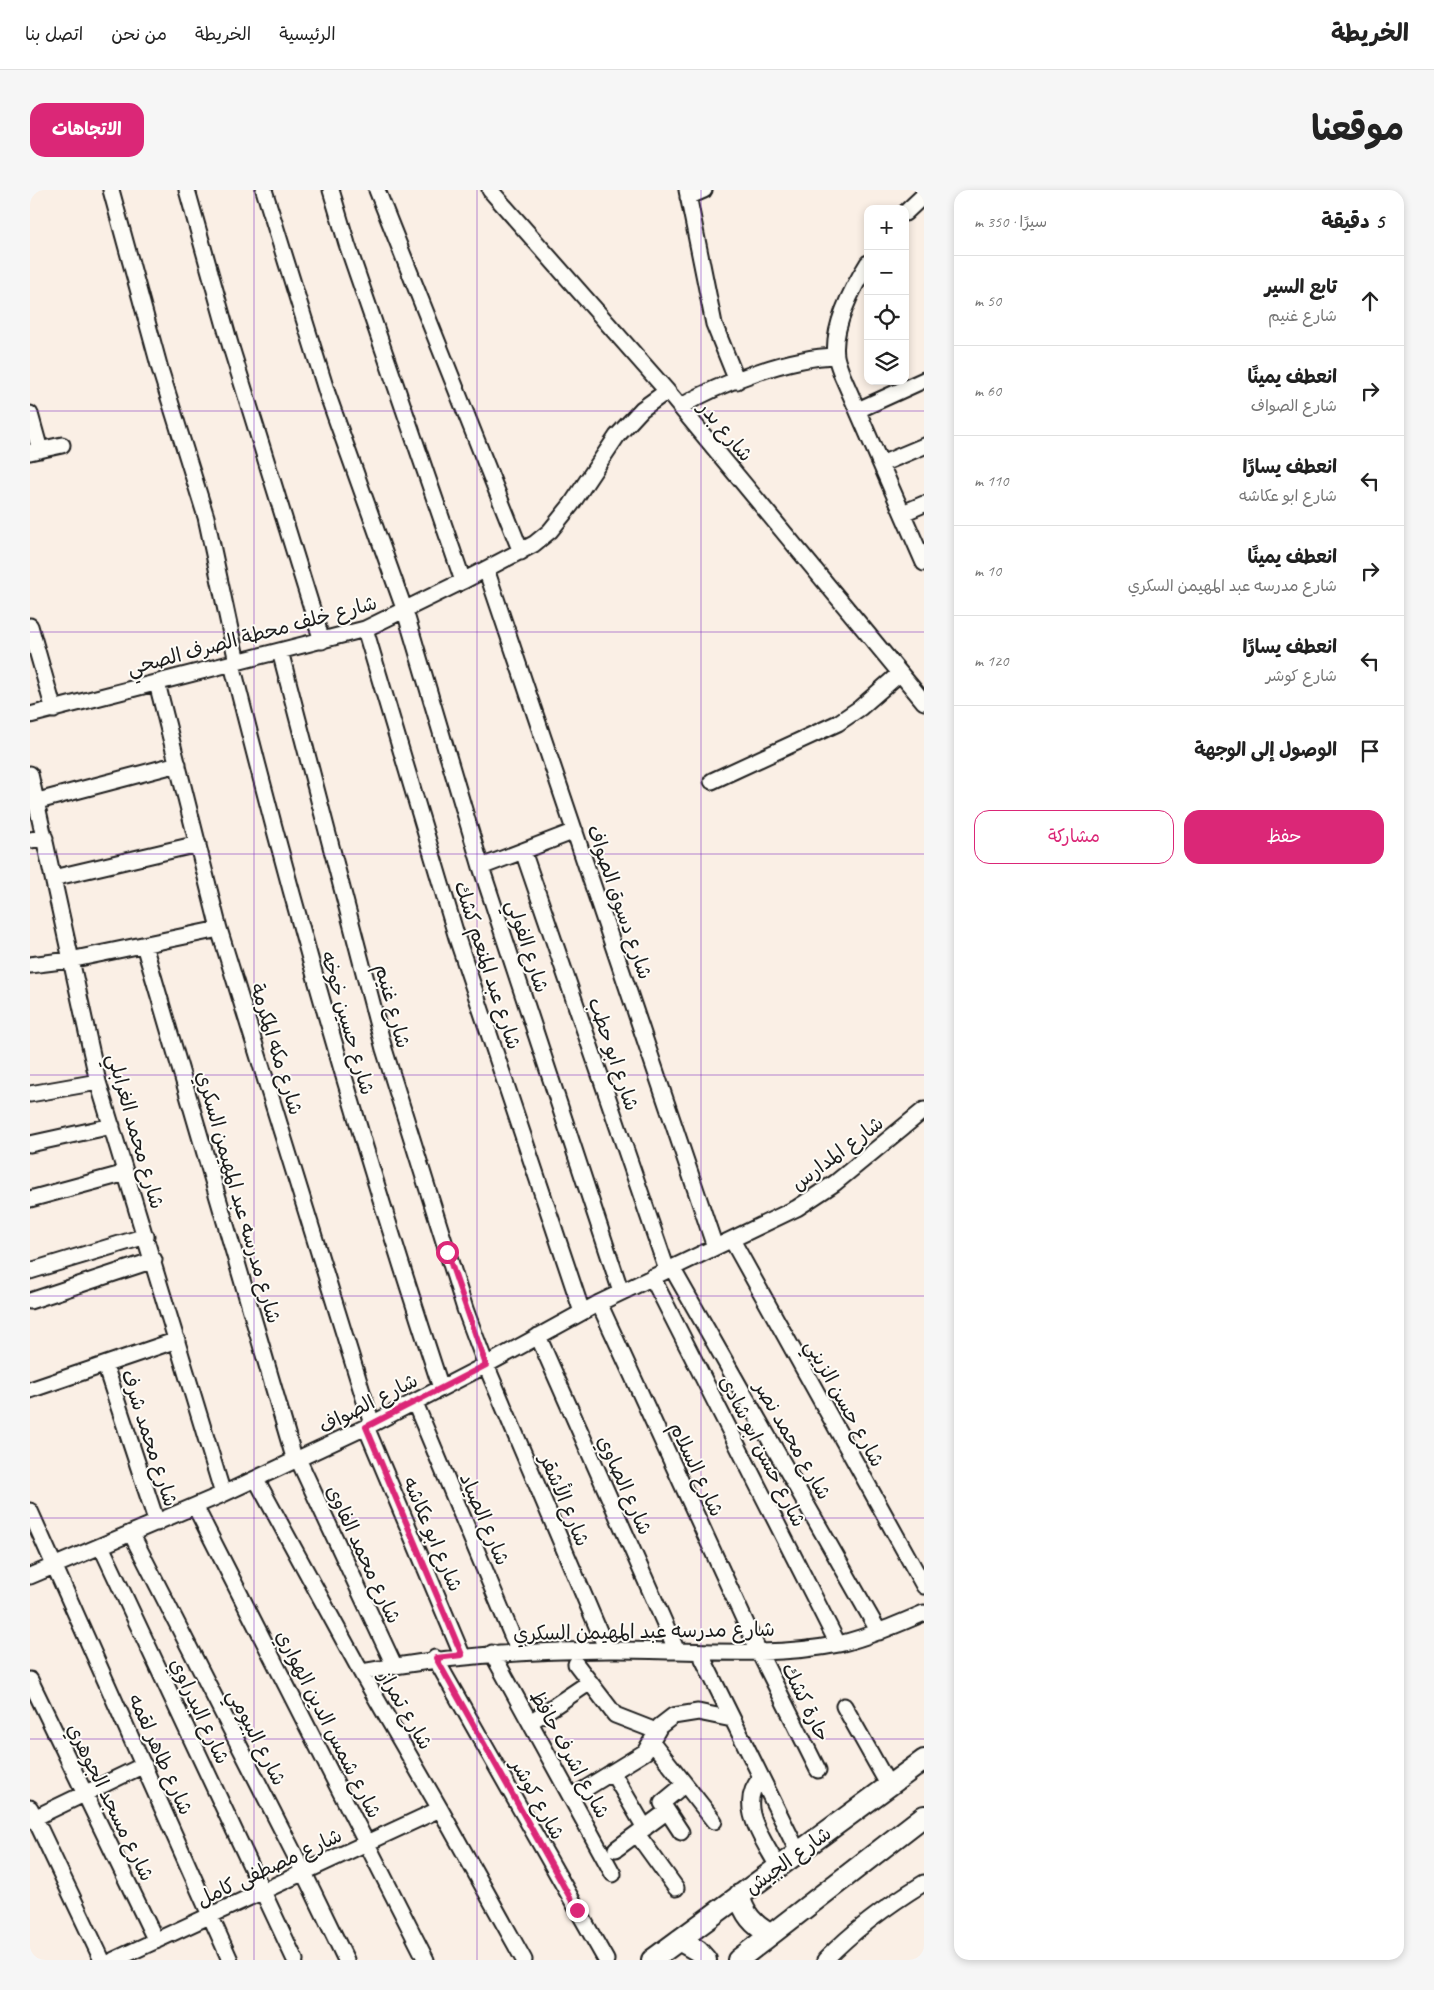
<!DOCTYPE html>
<html lang="ar">
<head>
<meta charset="utf-8">
<style>
  :root { --surface:#fff; --page:#f6f6f6; --text:#222; --muted:#767676; --line:#e0e0e0; --accent:#db2777 }
  body { margin:0; font-family:Caveat,"Playpen Sans Arabic",sans-serif; background:var(--page); color:var(--text); direction:rtl }
  .controls { position:absolute; right:15px; top:15px; display:grid; overflow:hidden; border-radius:10px; box-shadow:0 2px 8px #0003 }
  .controls button { width:45px; height:45px; display:grid; place-items:center; padding:0; border:0; border-bottom:1px solid var(--line); background:var(--surface); color:var(--text); font:25px sans-serif }
  .stop { position:absolute; width:15px; height:15px; margin:-11px; border:4px solid #db2777; border-radius:50%; background:#fff }
  .stop.end { background:#db2777; border-color:#fff; box-shadow:0 1px 5px #0008 }
  .list { margin:0; padding:0; list-style:none }
  h2 { display:flex; justify-content:space-between; align-items:center; height:65px; margin:0; padding:0 20px; font-size:21px }
  h2 small { font-size:16px; font-weight:400; color:var(--muted) }
  .list li { display:grid; grid-template-columns:32px 1fr auto; gap:15px; align-items:center; box-sizing:border-box; height:90px; padding:0 20px; border-top:1px solid var(--line) }
  .list b { display:block; font-size:19px; white-space:nowrap }
  .list p { margin:0; font-size:16px; white-space:nowrap; color:var(--muted) }
  .list em { font-size:16px; font-style:normal; color:var(--muted) }
  .actions { display:flex; gap:10px; padding:15px 20px }
  .actions a { flex:1; padding:11px 0; border:1px solid var(--accent); border-radius:15px; text-align:center; font-size:18px; color:var(--accent) }
  .actions .main { background:var(--accent); color:#fff }
  .icon { flex:none; width:28px; height:28px; fill:none; stroke:currentColor; stroke-width:2; stroke-linecap:round; stroke-linejoin:round }
  .map { position:relative; flex:none; width:894px; height:1770px; overflow:hidden; direction:ltr; border-radius:15px }
  header { display:flex; align-items:center; gap:30px; box-sizing:border-box; height:70px; padding:0 25px; background:var(--surface); border-bottom:1px solid var(--line) }
  header strong { font-size:24px }
  nav { display:flex; gap:28px; margin-inline-start:auto; font-size:18px }
  .intro { display:flex; align-items:center; justify-content:space-between; box-sizing:border-box; height:120px; padding:0 30px }
  h1 { margin:0; font-size:35px }
  .button { padding:12px 22px; border-radius:15px; background:var(--accent); color:#fff; font-size:18px; font-weight:700 }
  main { display:flex; gap:30px; padding:0 30px }
  aside { flex:1; background:var(--surface); border-radius:15px; box-shadow:0 2px 8px #0003 }
  .map>svg:first-child { display:block }
  .lines { fill:none; stroke-linecap:round; stroke-linejoin:round }
  .minor-casing { stroke:#1c1c1c; stroke-width:19 }
  .major-casing { stroke:#1c1c1c; stroke-width:24 }
  .minor { stroke:#fdfcf7; stroke-width:15 }
  .major { stroke:#fdfcf7; stroke-width:20 }
  .route { stroke:#db2777; stroke-width:6 }
  .grid { fill:none; stroke:#7b2cbf; stroke-width:1; stroke-opacity:0.55 }
  .labels { text-anchor:middle; stroke-width:4; stroke-linejoin:round; paint-order:stroke }
  .street-label { font-size:20px; fill:#1c1c1c; stroke:#fdfcf7 }
</style>
</head>
<body>
<header>
<strong>الخريطة</strong>
<nav><a>الرئيسية</a><a>الخريطة</a><a>من نحن</a><a>اتصل بنا</a></nav>
</header>
<div class="intro"><h1>موقعنا</h1><a class="button">الاتجاهات</a></div>
<main>
<aside>
<h2>5 دقيقة<small>سيرًا · 350 m</small></h2>
<ul class="list">
<li><svg class="icon" aria-label="ahead" viewBox="0 0 24 24"><path d="M12 20V5M6 11l6-6 6 6"/></svg><div><b>تابع السير</b><p>شارع غنيم</p></div><em>50 m</em></li>
<li><svg class="icon" aria-label="right" viewBox="0 0 24 24"><path d="M7 20v-9h11M14 6l5 5-5 5"/></svg><div><b>انعطف يمينًا</b><p>شارع الصواف</p></div><em>60 m</em></li>
<li><svg class="icon" aria-label="left" viewBox="0 0 24 24"><path d="M17 20v-9H6M10 6l-5 5 5 5"/></svg><div><b>انعطف يسارًا</b><p>شارع ابو عكاشه</p></div><em>110 m</em></li>
<li><svg class="icon" aria-label="right" viewBox="0 0 24 24"><path d="M7 20v-9h11M14 6l5 5-5 5"/></svg><div><b>انعطف يمينًا</b><p>شارع مدرسه عبد المهيمن السكري</p></div><em>10 m</em></li>
<li><svg class="icon" aria-label="left" viewBox="0 0 24 24"><path d="M17 20v-9H6M10 6l-5 5 5 5"/></svg><div><b>انعطف يسارًا</b><p>شارع كوشر</p></div><em>120 m</em></li>
<li><svg class="icon" aria-label="arrive" viewBox="0 0 24 24"><path d="M6 21V4h12l-3 4 3 4H6"/></svg><div><b>الوصول إلى الوجهة</b></div></li>
</ul>
<div class="actions"><a class="main">حفظ</a><a>مشاركة</a></div>
</aside>
<div class="map">
<svg width="894" height="1770" viewBox="0 0 894 1770">
  <rect width="100%" height="100%" fill="#faefe5"/>
  <filter id="ink" filterUnits="userSpaceOnUse"><feTurbulence type="fractalNoise" baseFrequency=".02" numOctaves="2"/><feDisplacementMap in="SourceGraphic" scale="10" xChannelSelector="R" yChannelSelector="G"/><feConvolveMatrix kernelMatrix="1 2 1 2 8 2 1 2 1" color-interpolation-filters="sRGB"/></filter>
  <g filter="url(#ink)">
    <g class="lines">
      <defs>
        <path id="minor" d="M81,0L130,179L176,327L207,472
          M157,0L200,154L292,451
          M234,0L297,203L375,421L451,677L591,1102
          M301,0L317,54L433,391
          M347,0L491,362
          M460,0L637,201L894,512
          M657,0L684,134L707,191
          M658,7L674,0
          M875,23L894,5
          M838,73C823,97 802,137 806,166C807,172 810,179 812,185L894,373
          M650,217C689,193 760,167 806,166
          M828,220L894,190
          M0,224L10,260
          M0,262L32,255
          M851,274L894,256
          M873,323L894,314
          M456,379L685,1057
          M0,436L24,520
          M335,439L427,748L552,1122
          M250,461L354,859L435,1119L456,1175L577,1460
          M202,474C263,719 332,958 411,1198
          M127,493L189,739L342,1234
          M0,525L335,439L433,391L504,354L520,341L541,315L587,246L612,219L637,201
          M0,584L68,892L193,1304
          M682,591L808,533L830,518L869,484
          M8,611L148,574
          M0,650L15,648
          M493,661L637,1080
          M451,677L545,641
          M23,688L168,654
          M114,755L265,1271
          M0,775L40,770L189,739
          M0,904L68,892
          M0,954L82,936
          M0,1009L96,983
          M702,1050L894,1396
          M642,1078L849,1442
          M0,1081L116,1046
          M622,1087L808,1454
          M0,1111L124,1070
          M569,1113L729,1462L788,1580
          M508,1146L646,1459
          M75,1175L127,1333
          M0,1200L147,1150
          M385,1213L489,1462
          M336,1237L432,1465
          M268,1269L364,1475
          M226,1289L331,1482L410,1619L494,1770
          M165,1316L396,1770
          M0,1321L200,1770
          M101,1343L274,1683L316,1770
          M71,1356L265,1770
          M0,1386L193,1304L336,1237L456,1175L569,1113L767,1018L805,993L894,920
          M462,1463L583,1684
          M405,1468L576,1770
          M673,1469L768,1662
          M546,1474L585,1525L626,1541
          M331,1482C415,1466 493,1461 579,1460C652,1459 737,1469 809,1454C838,1447 866,1435 894,1423
          M0,1490L126,1751
          M814,1516L859,1596
          M505,1529L560,1492
          M622,1552L684,1631
          M582,1582L615,1638
          M731,1588C705,1615 734,1650 748,1677
          M550,1602L615,1562L630,1536L643,1526L668,1522L702,1529
          M0,1618L72,1770
          M0,1630L114,1575
          M651,1642L632,1613L655,1594
          M607,1644L646,1698
          M586,1659L636,1622
          M84,1770L410,1619
          M795,1770C825,1739 858,1715 894,1693"/>
        <path id="major" d="M709,1705C714,1724 723,1735 740,1744
          M649,1750L668,1761L676,1770
          M622,1770L894,1570
          M708,1770L894,1626"/>
      </defs>
      <use href="#minor" class="minor-casing"/>
      <use href="#major" class="major-casing"/>
      <use href="#minor" class="minor"/>
      <use href="#major" class="major"/>
    </g>
  </g>
  <g class="lines" filter="url(#ink)">
    <path class="route" d="M417,1062L456,1175L336,1237L432,1465L406,1468L547,1720"/>
  </g>
  <path class="grid" d="M224,0V1770M447,0V1770M671,0V1770M0,221H894M0,442H894M0,664H894M0,885H894M0,1106H894M0,1328H894M0,1549H894"/>
  <g class="labels">
    <g class="street-label">
      <text transform="translate(696 241) rotate(50)" y="7">شارع بدر</text>
      <text transform="translate(222 445) rotate(-15)" y="7">شارع خلف محطة الصرف الصحي</text>
      <text transform="translate(590 712) rotate(71)" y="7">شارع دسوق الصواف</text>
      <text transform="translate(498 756) rotate(72)" y="7">شارع الفولي</text>
      <text transform="translate(458 775) rotate(72)" y="7">شارع عبد المنعم كشك</text>
      <text transform="translate(363 816) rotate(75)" y="7">شارع غنيم</text>
      <text transform="translate(318 833) rotate(74)" y="7">شارع حسين خوخه</text>
      <text transform="translate(247 859) rotate(73)" y="7">شارع مكه المكرمة</text>
      <text transform="translate(584 864) rotate(71)" y="7">شارع ابو حطب</text>
      <text transform="translate(106 941) rotate(74)" y="7">شارع محمد الغرابلي</text>
      <text transform="translate(807 963) rotate(-37)" y="7">شارع المدارس</text>
      <text transform="translate(209 1007) rotate(74)" y="7">شارع مدرسه عبد المهيمن السكري</text>
      <text transform="translate(338 1213) rotate(-27)" y="7">شارع الصواف</text>
      <text transform="translate(815 1213) rotate(61)" y="7">شارع حسن الزيني</text>
      <text transform="translate(120 1248) rotate(72)" y="7">شارع محمد شرف</text>
      <text transform="translate(763 1250) rotate(60)" y="7">شارع محمد نصر</text>
      <text transform="translate(733 1261) rotate(63)" y="7">شارع حسن ابو شادى</text>
      <text transform="translate(667 1279) rotate(65)" y="7">شارع السلام</text>
      <text transform="translate(595 1295) rotate(66)" y="7">شارع الصاوي</text>
      <text transform="translate(535 1310) rotate(67)" y="7">شارع الأشقر</text>
      <text transform="translate(455 1329) rotate(67)" y="7">شارع الصياد</text>
      <text transform="translate(403 1344) rotate(67)" y="7">شارع ابو عكاشه</text>
      <text transform="translate(334 1364) rotate(65)" y="7">شارع محمد الفاوى</text>
      <text transform="translate(614 1441) rotate(-1)" y="7">شارع مدرسه عبد المهيمن السكري</text>
      <text transform="translate(776 1512) rotate(64)" y="7">حارة كشك</text>
      <text transform="translate(376 1520) rotate(60)" y="7">شارع تمراز</text>
      <text transform="translate(170 1521) rotate(65)" y="7">شارع البدراوي</text>
      <text transform="translate(299 1534) rotate(63)" y="7">شارع شمس الدين الهواري</text>
      <text transform="translate(227 1547) rotate(63)" y="7">شارع البيومي</text>
      <text transform="translate(131 1564) rotate(66)" y="7">شارع طاهر لقمه</text>
      <text transform="translate(540 1564) rotate(61)" y="7">شارع اشرف حافظ</text>
      <text transform="translate(508 1609) rotate(61)" y="7">شارع كوشر</text>
      <text transform="translate(81 1612) rotate(64)" y="7">شارع مسجد الجوهري</text>
      <text transform="translate(758 1670) rotate(-36)" y="7">شارع الجيش</text>
      <text transform="translate(239 1677) rotate(-25)" y="7">شارع مصطفى كامل</text>
    </g>
  </g>
</svg>
<div class="controls">
<button>+</button>
<button>−</button>
<button><svg class="icon" aria-label="locate" viewBox="0 0 24 24"><circle cx="12" cy="12" r="6"/><path d="M12 2v4M12 18v4M2 12h4M18 12h4"/></svg></button>
<button><svg class="icon" aria-label="layers" viewBox="0 0 24 24"><path d="M12 4l9 5-9 5-9-5zM3 14l9 5 9-5"/></svg></button>
</div>
<div class="stop" style="left:417px;top:1062px"></div>
<div class="stop end" style="left:547px;top:1720px"></div>
</div>
</main>
</body>
</html>
